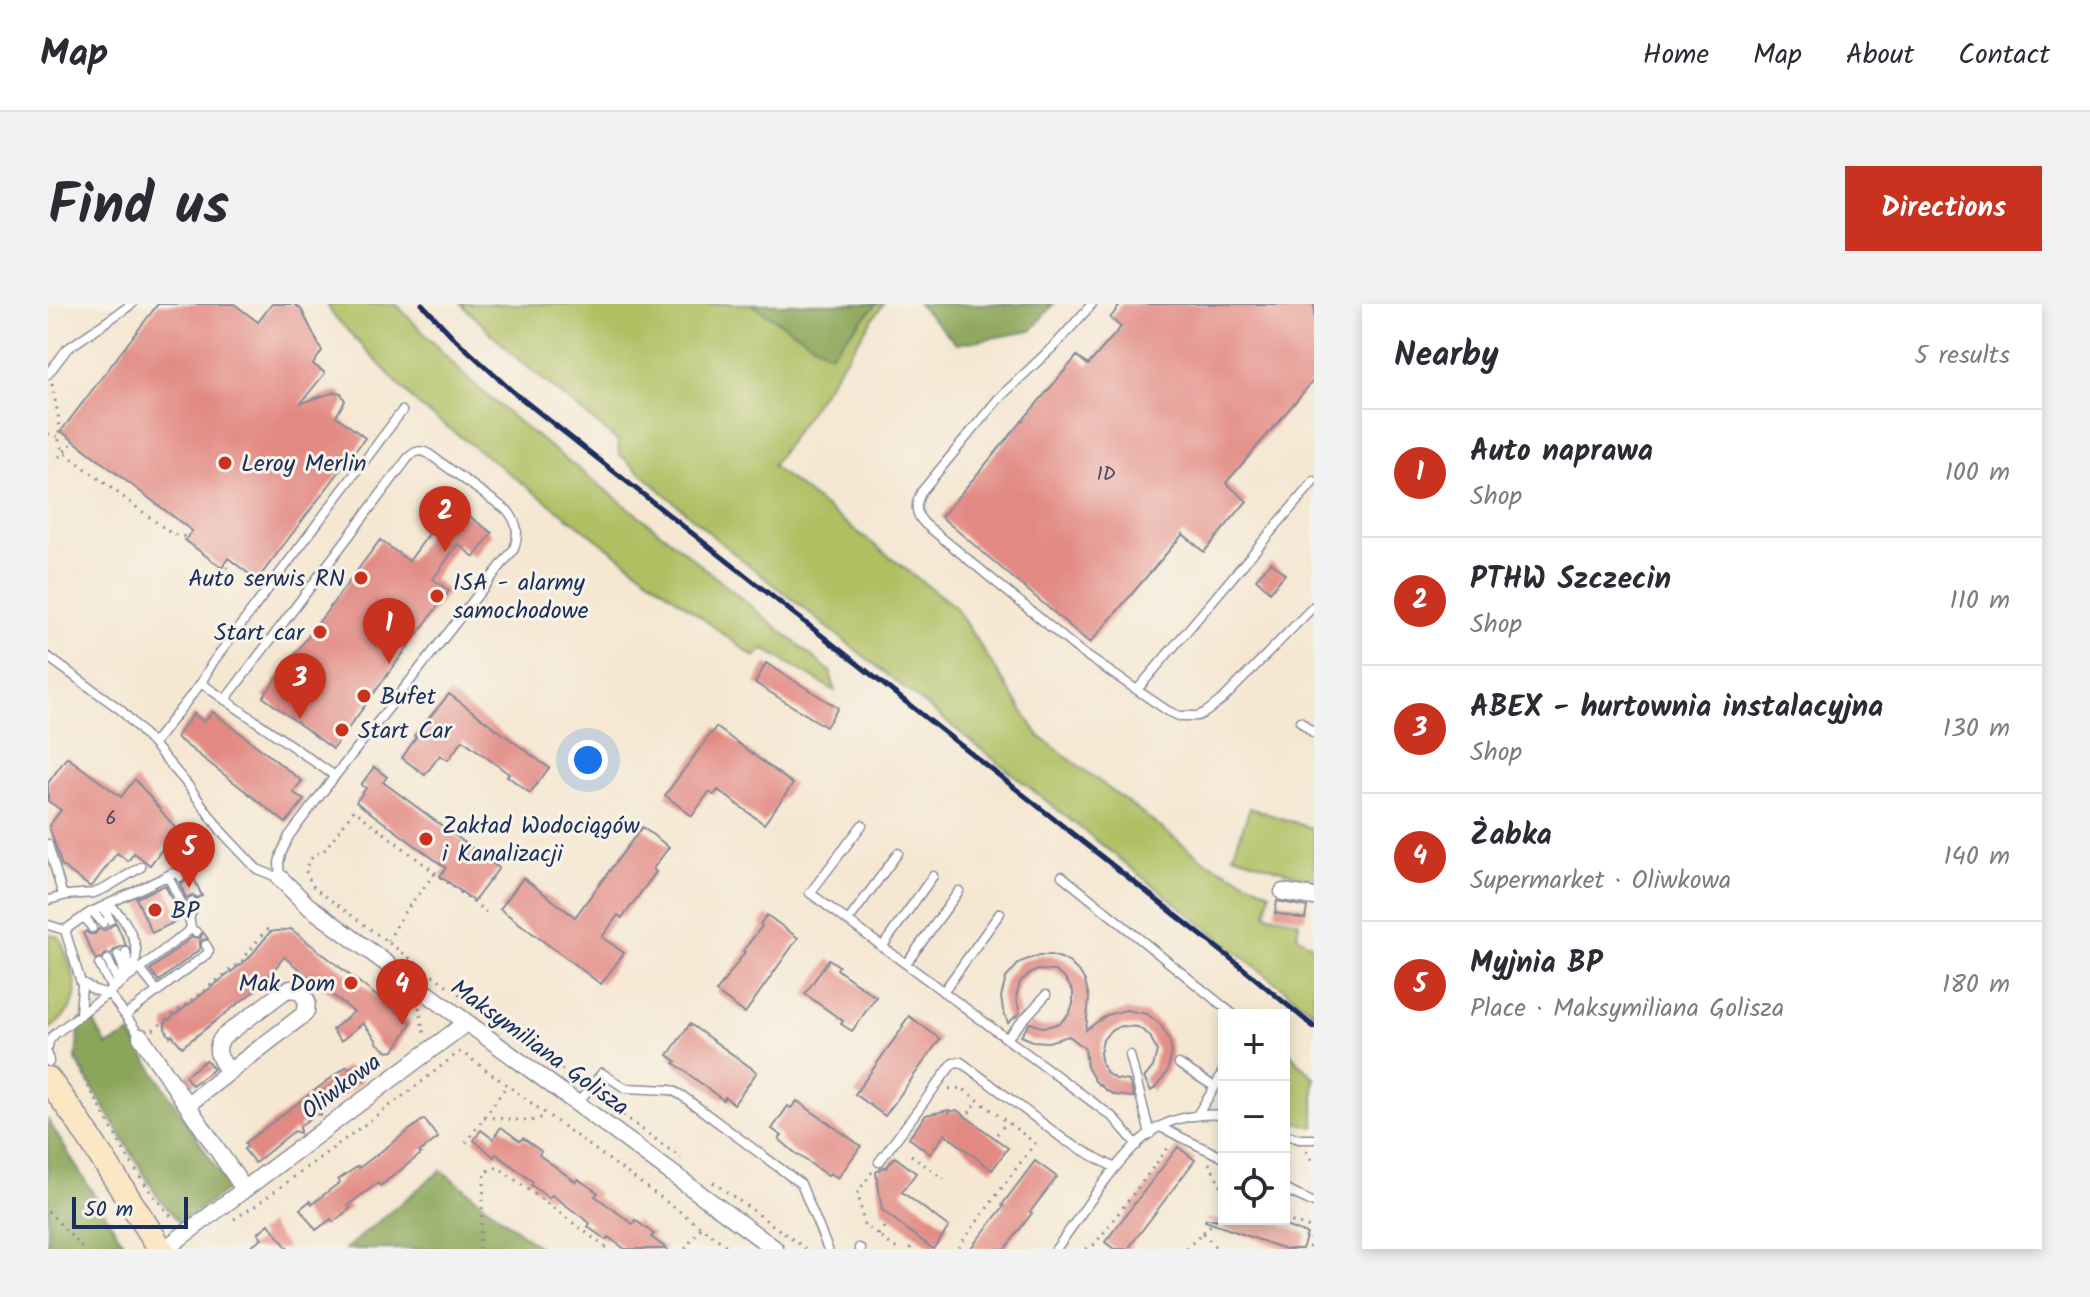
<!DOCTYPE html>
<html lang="en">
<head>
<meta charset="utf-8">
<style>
  :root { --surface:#fff; --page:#f2f2f3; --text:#2b2b33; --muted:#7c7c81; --line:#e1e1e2; --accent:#c8321e }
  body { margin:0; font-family:Kalam,sans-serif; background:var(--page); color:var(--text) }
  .controls { position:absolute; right:24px; bottom:24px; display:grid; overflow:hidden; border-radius:0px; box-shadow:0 4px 12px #0003 }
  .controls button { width:72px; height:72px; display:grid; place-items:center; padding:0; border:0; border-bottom:2px solid var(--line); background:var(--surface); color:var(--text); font:40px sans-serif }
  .scale { position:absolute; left:24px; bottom:20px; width:116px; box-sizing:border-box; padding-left:8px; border:4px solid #1b2f5e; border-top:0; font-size:22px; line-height:28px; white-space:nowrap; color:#1b2f5e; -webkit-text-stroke:6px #f7f3e8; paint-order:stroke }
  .you { position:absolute; left:540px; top:456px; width:28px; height:28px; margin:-20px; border:6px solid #fff; border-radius:50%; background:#1a73e8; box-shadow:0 0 0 12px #1a73e833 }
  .badge { display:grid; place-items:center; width:52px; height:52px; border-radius:50%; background:var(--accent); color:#fff; font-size:26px; font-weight:700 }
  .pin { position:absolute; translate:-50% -66px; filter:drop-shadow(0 2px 4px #0008) }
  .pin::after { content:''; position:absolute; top:42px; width:28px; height:24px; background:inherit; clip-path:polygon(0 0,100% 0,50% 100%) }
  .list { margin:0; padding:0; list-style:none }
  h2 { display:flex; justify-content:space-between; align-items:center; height:104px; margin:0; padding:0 32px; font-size:34px }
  h2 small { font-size:26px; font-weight:400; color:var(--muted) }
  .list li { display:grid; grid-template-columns:52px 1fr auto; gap:24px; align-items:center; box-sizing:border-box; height:128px; padding:0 32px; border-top:2px solid var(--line) }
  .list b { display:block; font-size:30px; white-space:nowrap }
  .list p { margin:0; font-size:26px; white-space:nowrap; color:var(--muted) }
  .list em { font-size:26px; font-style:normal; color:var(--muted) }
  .icon { flex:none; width:44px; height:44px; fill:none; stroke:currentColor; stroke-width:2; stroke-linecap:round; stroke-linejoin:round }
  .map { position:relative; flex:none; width:1266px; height:945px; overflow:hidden; border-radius:0px }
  header { display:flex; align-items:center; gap:48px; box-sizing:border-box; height:112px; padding:0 40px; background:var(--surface); border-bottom:2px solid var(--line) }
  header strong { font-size:38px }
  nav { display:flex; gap:44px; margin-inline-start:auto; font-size:28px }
  .intro { display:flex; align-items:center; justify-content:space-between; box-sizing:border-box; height:192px; padding:0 48px }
  h1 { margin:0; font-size:56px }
  .button { padding:20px 36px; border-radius:0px; background:var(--accent); color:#fff; font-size:28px; font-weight:700 }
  main { display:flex; gap:48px; padding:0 48px }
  aside { flex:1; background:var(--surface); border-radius:0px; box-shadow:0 4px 12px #0003 }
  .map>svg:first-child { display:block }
  .green { fill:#afbf62; stroke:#657760; stroke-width:2 }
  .forest { fill:#8ba658; stroke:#536a5b; stroke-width:2 }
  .building { fill:#e28983 }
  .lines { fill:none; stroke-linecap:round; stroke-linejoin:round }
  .lane-casing { stroke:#888b98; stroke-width:11 }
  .street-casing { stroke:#888b98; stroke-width:19 }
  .secondary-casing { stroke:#888b98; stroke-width:27 }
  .path { stroke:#888b98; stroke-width:3; stroke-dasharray:2 6; stroke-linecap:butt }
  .lane { stroke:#fff; stroke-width:8 }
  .street { stroke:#fff; stroke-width:16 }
  .secondary { stroke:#fce6c4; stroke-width:24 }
  .rail { stroke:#1b2f5e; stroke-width:5 }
  .poi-dot { fill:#c8321e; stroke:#f7f3e8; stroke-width:3 }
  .labels { text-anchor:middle; stroke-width:6; stroke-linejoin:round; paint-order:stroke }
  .number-label { font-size:20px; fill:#4d4667 }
  .poi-label { font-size:24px; fill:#1b2f5e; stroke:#f7f3e8; text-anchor:start }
  .street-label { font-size:24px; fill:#1b2f5e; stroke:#f7f3e8 }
</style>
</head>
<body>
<header>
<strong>Map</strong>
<nav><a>Home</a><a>Map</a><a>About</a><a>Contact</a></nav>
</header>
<div class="intro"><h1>Find us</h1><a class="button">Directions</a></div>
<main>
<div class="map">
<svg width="1266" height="945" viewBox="0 0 1266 945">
  <rect width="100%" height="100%" fill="#f7f3e8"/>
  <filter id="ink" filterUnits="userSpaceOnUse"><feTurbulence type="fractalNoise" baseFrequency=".0125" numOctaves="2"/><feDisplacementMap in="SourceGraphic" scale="16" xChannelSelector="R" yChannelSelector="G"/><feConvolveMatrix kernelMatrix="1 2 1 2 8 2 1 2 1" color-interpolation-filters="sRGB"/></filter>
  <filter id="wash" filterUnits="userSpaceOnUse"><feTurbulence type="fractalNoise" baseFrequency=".006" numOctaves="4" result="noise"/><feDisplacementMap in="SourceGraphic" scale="32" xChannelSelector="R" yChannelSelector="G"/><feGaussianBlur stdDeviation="1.8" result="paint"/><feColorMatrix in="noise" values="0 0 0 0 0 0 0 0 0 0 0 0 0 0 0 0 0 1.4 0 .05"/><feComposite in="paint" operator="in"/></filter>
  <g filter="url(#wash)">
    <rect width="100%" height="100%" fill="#f5e7d2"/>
    <path class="green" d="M279,0H348L421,76L475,122L621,235L782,367L787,387L716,345L706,353L370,101L285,11Z
      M413,0H835L724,162L907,303L991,432L1157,557L1222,588L1218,610L1251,617L1249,632L1266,642V709L673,239L571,150L570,137L470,55Z
      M1202,504L1266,525V576L1185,551Z
      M0,630L12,633C26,675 43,696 0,726Z
      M1236,743L1266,774V823L1236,814Z"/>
    <path class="forest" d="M703,0H829L782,50Z
      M870,0H1005L983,27L909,40Z
      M42,711L59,742L82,730L181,884L132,919L109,892L28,756L31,717Z
      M0,816L79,945H0Z
      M393,866L493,945H297Z"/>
    <g id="blocks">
      <path class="building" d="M110,0H186L210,18L224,0H246L253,5L274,47L265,60L277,69L253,99L287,88L293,89L297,97L288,112L317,134L209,276L180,254L174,264L137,236L144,227L13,127Z
        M1073,0H1266V76L1178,179L1199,197L1156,248L1135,230L1042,339L893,213L1029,52L1040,61L1073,23L1062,14Z
        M398,195L444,229L426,253L410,240L385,275L401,287L285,445L215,393L332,236L361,257L386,223L381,219Z
        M1223,258L1237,270L1222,288L1208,275Z
        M718,359L790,404L778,423L707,379Z
        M401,390L501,464L482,489L459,472L461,470L415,436L400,456L392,451L377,471L354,454L368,433L366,432Z
        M165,408L254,477L245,488L256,496L238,519L128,433L146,410L156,418Z
        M668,423L745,480L716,520L670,486L666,491L661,488L644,512L617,491Z
        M19,453L73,493L87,475L129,526L102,561L86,549L80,557L69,549L44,582H41L14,562L1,522L13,506L0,497V479Z
        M326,463L339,473L335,478L451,564L426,597L392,572L398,564L308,498L318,484L313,481Z
        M594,523L621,543L605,565L608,568L574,614L570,611L554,633L576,649L553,680L452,605L475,574L527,613Z
        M143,568L154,592L149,594L145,591L138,594L132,580L137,577L138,571Z
        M117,581L133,615L104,629L88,594Z
        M1229,597L1259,603L1257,615L1227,609Z
        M719,611L750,634L697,709L668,688L697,648L695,647L714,622L712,620Z
        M68,619L78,641L67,645L63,650L58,649L54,654L47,655L35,629L38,627L41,630H47L51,625L57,626Z
        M243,625L363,719L346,747L340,748L328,738L329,737L315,719L293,737L284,726L306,708L236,653L214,681L134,743L124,731L122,733L117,725V719L201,654L222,628Z
        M155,628L160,635L152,637V645L111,677L102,666L144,633L152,634Z
        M992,651H1003L1013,654L1022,659L1033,670L1037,677L1041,694L1038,726L1059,711L1078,706L1099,710L1112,720L1121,735L1124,749L1119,768L1110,781L1103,787L1096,774L1105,763L1109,747L1102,732L1090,723L1073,722L1062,727L1055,736L1052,749L1054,761L1060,770L1068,775L1081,777L1086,793L1067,791L1059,787L1047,777L1039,763L1037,744L1021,732L1000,738L985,737L973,732L982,719L994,723L1003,722L1012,719L1021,710L1025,700V687L1017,675L1007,667L990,666L981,670L972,678L968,694L972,709L960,719L955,706L953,693L958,674L972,658Z
        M781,655L791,662L789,665L794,669L828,693L804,727L793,720L795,717L757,690Z
        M861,712L892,735L837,812L807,790L855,723L854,722Z
        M642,720L709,768L686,800L677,793L675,796L643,772L626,759L628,757L620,751Z
        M158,756L166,765L144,781L137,772Z
        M299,762L301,765L304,763L315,777L273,806V811L268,810L252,822V829L246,827L207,859L196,845L199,842L197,839Z
        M749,797L813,842L790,874L782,869L780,872L746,848L731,835L734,832L724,825L740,802L743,804Z
        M901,806V808L909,806L960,844L944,866L897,830L882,850L861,834L878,811Z
        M376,815L390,834L371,848L373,850L332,882L330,879L300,901L303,904L285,918L283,915L268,926L252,905L262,897L264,900L292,878L290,876L310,862L311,864Z
        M453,823L472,837L475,834L493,847L491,851L528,878L530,875L550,889L547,892L585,920L587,916L606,930L603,933L619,945H577L560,933L558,936L540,923L542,919L504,891L501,894L483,881L485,878L448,850L446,853L426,836L433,826L445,835Z
        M1130,843L1147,856L1080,945H1066L1057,938Z
        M847,853L868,869L854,888L901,923L885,945L834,906L828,868L836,863L838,864Z
        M987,857L1009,873L982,908L984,909L957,945H922L956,902L954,901Z
        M1158,915H1218L1259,930L1254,945H1237L1157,917Z
        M221,920L240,945H198L214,934L210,929Z"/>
    </g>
  </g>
  <g filter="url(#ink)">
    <use href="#blocks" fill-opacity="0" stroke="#888b98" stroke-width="2"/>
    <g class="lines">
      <defs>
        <path id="lane" d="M1044,0L1009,39L950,95L874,187C867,200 866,209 877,220L1033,348L1089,386L1266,177
          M0,70L19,45L84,0
          M0,353L73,406L105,440L153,379L165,358L354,107
          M153,379L287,472
          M1089,386L1120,407L1131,412H1150L1158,408L1176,394L1266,302
          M177,396L360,154C367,147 372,145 381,150L460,207C470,220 471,229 466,245L287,472L241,532L233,550L231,559L232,574
          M1252,417L1266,429
          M105,440L139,480L173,527L203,559L209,565L231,574
          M814,521L762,589L1066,814L1089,841
          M0,540L15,592
          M1014,572L1186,711
          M117,573L124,569L131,571L132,573
          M0,596L19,591L46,589L58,584L93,563
          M58,601C72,604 85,630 88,644C90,653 86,663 84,671
          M52,604L58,608L62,616
          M44,607L55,619
          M34,614L40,617L44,624
          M141,614L146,604L144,598
          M800,617L850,549
          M0,621L17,626L34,682L32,710
          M17,626L41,609L117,573L122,576L142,617L143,625L148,628
          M834,643L885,572
          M78,648L81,668
          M70,651L75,663L73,678
          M60,656L71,680
          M51,660L64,685
          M858,660L911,587
          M92,665L110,688
          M33,678L46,686L58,689
          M60,688L93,733
          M895,688L952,609
          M78,711L159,650L161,646L158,641
          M959,734L998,691
          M0,743L1,737L7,730L143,625
          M0,751L1,758
          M1082,751L1102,830
          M1131,760L1167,783L1149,811
          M1167,783L1176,765
          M529,800L554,769L577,784L623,786L633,791L753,880L780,945
          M1112,823L1176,854
          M1236,830L1251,835H1265
          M831,858L905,759L913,758L1018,837L1067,864
          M1236,885L1266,899
          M811,944L813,945
          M1008,945C1034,910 1073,846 1109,824C1128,813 1154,809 1176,811"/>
        <path id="street" d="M232,574L259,601L727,945
          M1235,588L1266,593
          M93,733L196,885
          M140,800L181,768C173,756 164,747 175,733L235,688L242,685L252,687L259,697L258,707L255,711L181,768
          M117,945L418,719"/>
        <path id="secondary" d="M0,775L29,815L113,945"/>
      </defs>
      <use href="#lane" class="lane-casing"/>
      <use href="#street" class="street-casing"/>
      <use href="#secondary" class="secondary-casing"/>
      <path class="path" d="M4,80L11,116V138L17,149L124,230L139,233
        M0,130L10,133
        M11,153L26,137
        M175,276L183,266L176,261
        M340,637L355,610L388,568
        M378,666L534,780
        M376,670L378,666L269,586L264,581L257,565C262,556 264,550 275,548L306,506L438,608
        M371,703L376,730
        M105,726L194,657L216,628L220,625
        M27,729V743L29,761C59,813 85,874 127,916
        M901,785L914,784L987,839L909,945
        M549,792L633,854
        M921,809L930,797
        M436,813L483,817L499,812
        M949,830L959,818
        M418,839L459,781
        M1258,847L1266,861
        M863,851L896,875
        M1161,859L1176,887
        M824,868L810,888L816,921L849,945
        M665,878L758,945
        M0,907L35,945
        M186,915L207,902L371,780L411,748L415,749L683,945
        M1236,915L1265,925L1261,945
        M1155,929L1169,945
        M830,931L840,918
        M431,945L437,868L450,863L560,945
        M637,945L653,924
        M862,945L867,938
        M1038,945L1047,940L1123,840
        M1138,945L1169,915L1176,902"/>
      <use href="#lane" class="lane"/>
      <use href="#street" class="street"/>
      <use href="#secondary" class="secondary"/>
      <path class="rail" d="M374,0L407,35L464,87L1191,661L1266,723"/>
    </g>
  </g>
  <g class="poi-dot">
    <circle cx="177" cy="159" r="8"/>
    <circle cx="313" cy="274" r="8"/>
    <circle cx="389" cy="292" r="8"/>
    <circle cx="272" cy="328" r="8"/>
    <circle cx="316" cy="392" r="8"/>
    <circle cx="294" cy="426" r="8"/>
    <circle cx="378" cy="535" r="8"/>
    <circle cx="107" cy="606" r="8"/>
    <circle cx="303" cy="679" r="8"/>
  </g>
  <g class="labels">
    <g class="number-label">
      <text x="1058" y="176">1D</text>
      <text x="63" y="520">6</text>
    </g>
    <g class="poi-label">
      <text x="193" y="167">Leroy Merlin</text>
      <text x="297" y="282" text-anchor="end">Auto serwis RN</text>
      <text x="405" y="286">ISA - alarmy<tspan x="405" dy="28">samochodowe</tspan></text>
      <text x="256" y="336" text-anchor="end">Start car</text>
      <text x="332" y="400">Bufet</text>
      <text x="310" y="434">Start Car</text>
      <text x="394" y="529">Zakład Wodociągów<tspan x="394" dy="28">i Kanalizacji</tspan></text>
      <text x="123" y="614">BP</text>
      <text x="287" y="687" text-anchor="end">Mak Dom</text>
    </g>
    <g class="street-label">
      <text transform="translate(492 743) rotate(36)" y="8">Maksymiliana Golisza</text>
      <text transform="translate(293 782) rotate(-37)" y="8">Oliwkowa</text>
    </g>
  </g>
</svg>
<div class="controls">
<button>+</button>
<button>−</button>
<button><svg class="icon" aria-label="locate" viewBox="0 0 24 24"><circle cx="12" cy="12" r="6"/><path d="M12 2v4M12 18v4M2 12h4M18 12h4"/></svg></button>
</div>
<div class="scale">50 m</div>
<div class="you"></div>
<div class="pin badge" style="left:341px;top:360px">1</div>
<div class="pin badge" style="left:397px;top:248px">2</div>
<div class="pin badge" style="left:252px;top:415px">3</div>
<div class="pin badge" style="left:354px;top:721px">4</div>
<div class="pin badge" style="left:141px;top:584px">5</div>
</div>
<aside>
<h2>Nearby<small>5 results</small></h2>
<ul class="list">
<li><span class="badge">1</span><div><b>Auto naprawa</b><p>Shop</p></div><em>100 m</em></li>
<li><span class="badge">2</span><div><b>PTHW Szczecin</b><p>Shop</p></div><em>110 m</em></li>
<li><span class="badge">3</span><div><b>ABEX - hurtownia instalacyjna</b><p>Shop</p></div><em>130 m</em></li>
<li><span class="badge">4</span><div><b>Żabka</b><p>Supermarket · Oliwkowa</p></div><em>140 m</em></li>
<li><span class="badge">5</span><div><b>Myjnia BP</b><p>Place · Maksymiliana Golisza</p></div><em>180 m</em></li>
</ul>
</aside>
</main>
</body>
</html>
